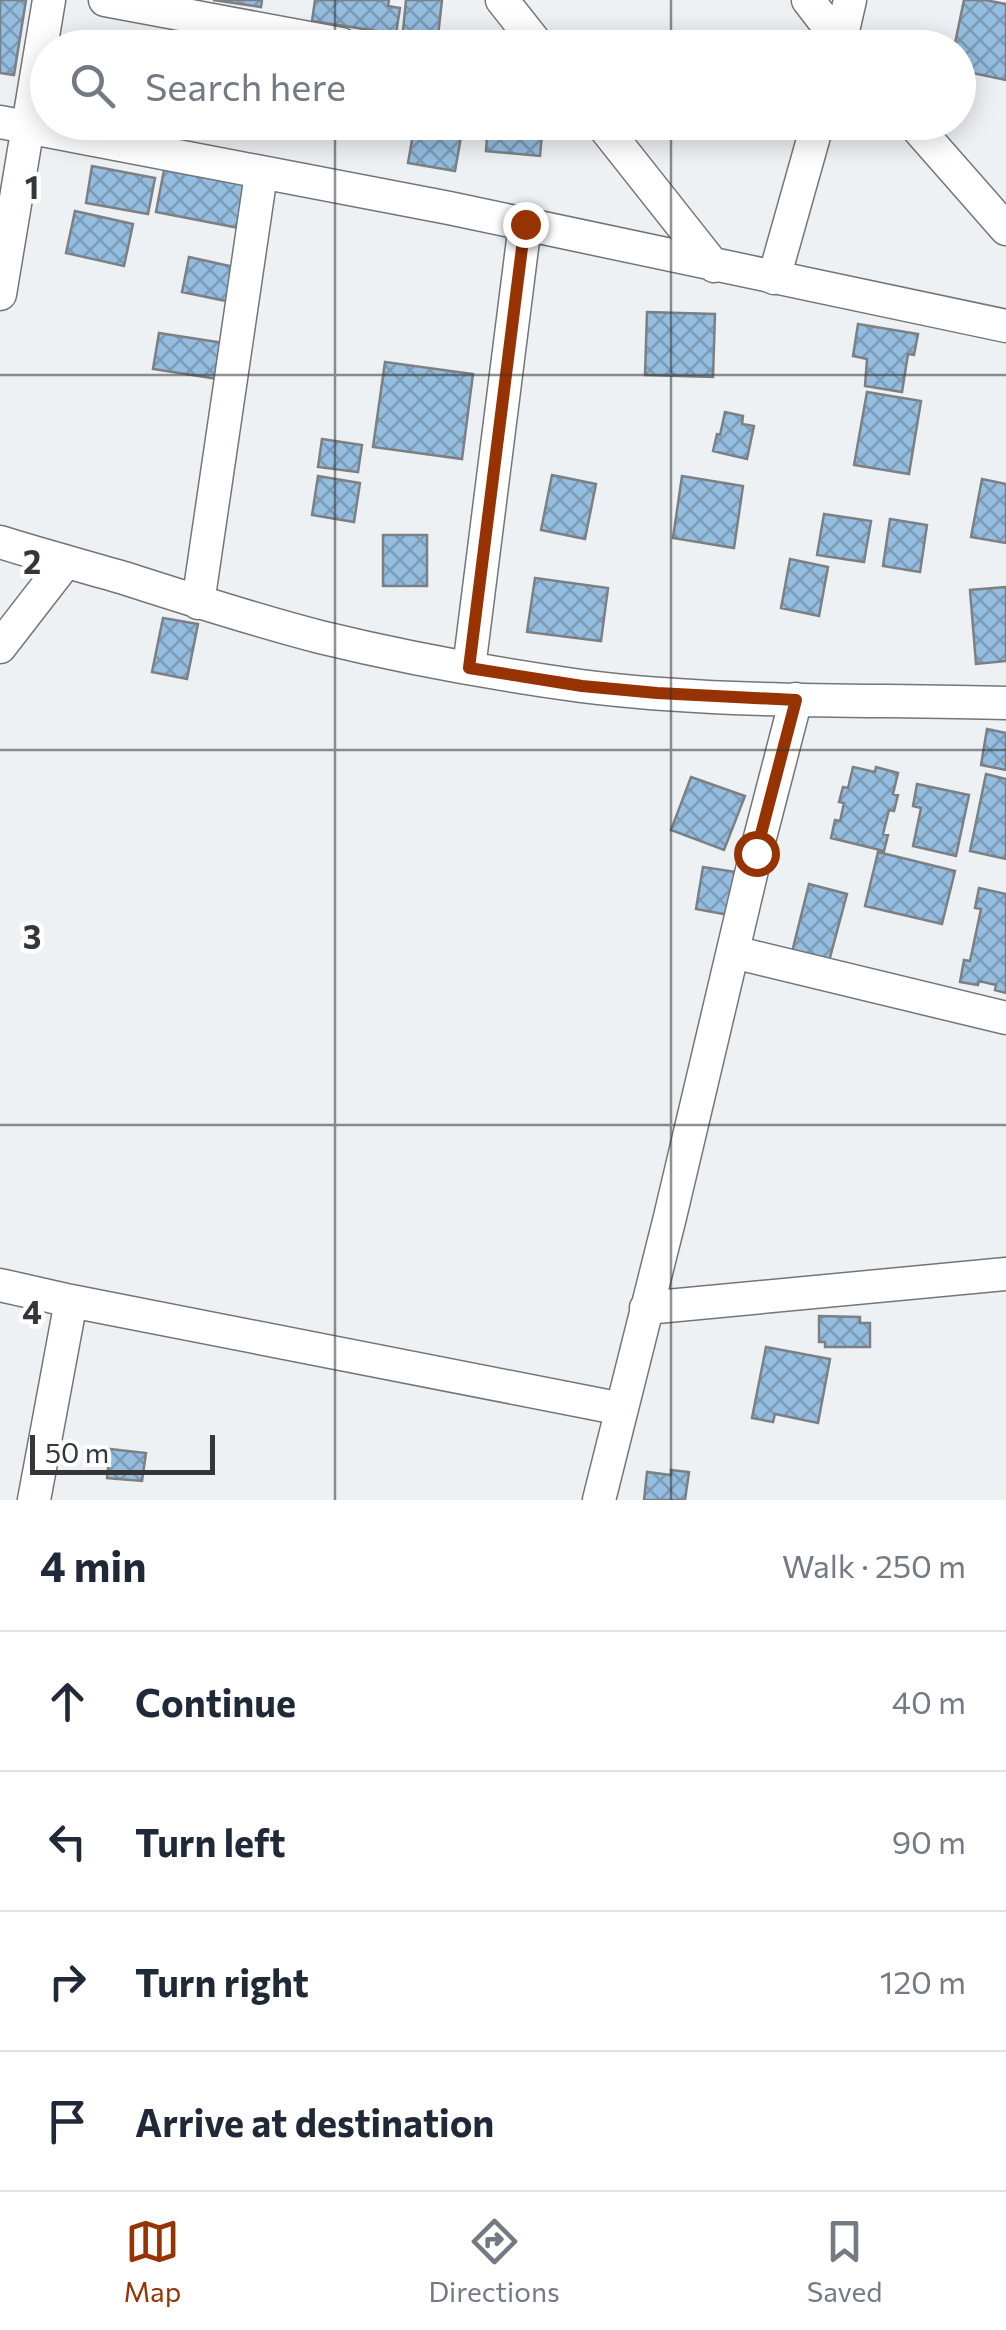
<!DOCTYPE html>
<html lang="en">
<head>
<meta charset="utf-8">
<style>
  :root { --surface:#fff; --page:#f6f6f7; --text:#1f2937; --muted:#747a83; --line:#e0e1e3; --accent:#973203 }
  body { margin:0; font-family:Commissioner,sans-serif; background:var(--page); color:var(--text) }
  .scale { position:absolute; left:30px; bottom:25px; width:185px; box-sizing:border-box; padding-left:10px; border:5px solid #343637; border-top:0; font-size:28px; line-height:35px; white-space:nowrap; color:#343637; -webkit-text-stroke:8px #fefeff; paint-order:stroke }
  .stop { position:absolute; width:30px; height:30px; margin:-22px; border:8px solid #973203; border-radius:50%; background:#fff }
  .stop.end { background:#973203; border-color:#fff; box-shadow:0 2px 10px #0008 }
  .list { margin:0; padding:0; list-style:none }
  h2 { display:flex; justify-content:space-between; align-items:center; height:130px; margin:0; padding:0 40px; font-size:42px }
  h2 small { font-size:32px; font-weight:400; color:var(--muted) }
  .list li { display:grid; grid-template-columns:65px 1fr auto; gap:30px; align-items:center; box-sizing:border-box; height:140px; padding:0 40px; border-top:2px solid var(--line) }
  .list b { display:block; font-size:38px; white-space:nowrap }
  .list em { font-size:32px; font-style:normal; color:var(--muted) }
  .icon { flex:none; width:55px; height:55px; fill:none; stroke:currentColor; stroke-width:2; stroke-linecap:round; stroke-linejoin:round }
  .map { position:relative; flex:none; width:1006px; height:1500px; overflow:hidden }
  .search { position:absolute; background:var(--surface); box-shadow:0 5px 25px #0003; left:30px; right:30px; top:30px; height:110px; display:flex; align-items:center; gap:25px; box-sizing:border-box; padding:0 35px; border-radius:55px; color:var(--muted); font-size:38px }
  .sheet { height:690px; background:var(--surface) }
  nav { display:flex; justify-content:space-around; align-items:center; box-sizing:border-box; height:140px; border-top:2px solid var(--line); background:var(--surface); font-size:28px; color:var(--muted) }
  nav a { display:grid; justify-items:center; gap:5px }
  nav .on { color:var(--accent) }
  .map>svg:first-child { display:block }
  .building { fill:url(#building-cross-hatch); stroke:#7d8082; stroke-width:2.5 }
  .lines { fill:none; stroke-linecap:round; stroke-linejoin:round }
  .minor-casing { stroke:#737678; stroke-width:35 }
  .minor { stroke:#fff; stroke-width:32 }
  .route { stroke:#973203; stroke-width:12 }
  .grid { fill:none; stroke:#343637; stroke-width:2.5; stroke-opacity:0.55 }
  .grid-label { font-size:32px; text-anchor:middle; font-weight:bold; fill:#343637; stroke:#fefeff; stroke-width:9; stroke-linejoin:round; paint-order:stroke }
</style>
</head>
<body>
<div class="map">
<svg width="1006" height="1500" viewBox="0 0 1006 1500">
  <defs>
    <pattern id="building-cross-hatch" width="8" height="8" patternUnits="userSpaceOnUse" patternTransform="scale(2.5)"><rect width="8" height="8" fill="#95bddf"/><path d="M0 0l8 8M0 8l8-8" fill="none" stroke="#7a9ab6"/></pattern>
  </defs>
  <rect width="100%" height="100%" fill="#eef1f4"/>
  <path class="building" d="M0,0H26L14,75L0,73Z
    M213,0H262L261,7Z
    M315,0H389L388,6L400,8L396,34L312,21Z
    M406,0H442L437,45L402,41Z
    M964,0H985L1006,4V80L958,70V48H954Z
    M488,122H543L540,156L486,151Z
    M415,123L462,131L455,171L408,163Z
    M92,166L155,178L148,214L86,203Z
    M164,170L252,186L244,229L156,212Z
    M75,211L133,224L124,266L66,253Z
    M189,257L234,267L226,301L182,292Z
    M647,312L715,314L713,377L645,375Z
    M858,324L918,334L914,355L908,354L902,392L865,386L867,359L853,356Z
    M159,333L224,343L218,379L153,369Z
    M385,362L473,374L462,459L373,447Z
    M867,392L921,401L909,474L854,465Z
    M725,412L743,416L742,424L754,426L747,459L713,451L717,434L720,435Z
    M322,439L362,445L358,472L318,467Z
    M552,475L596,484L585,539L541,530Z
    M318,476L360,483L354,522L312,515Z
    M682,476L743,486L734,548L673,538Z
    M982,479L1006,484V543L971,537Z
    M824,514L871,521L864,562L817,555Z
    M890,519L927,525L920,572L883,566Z
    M383,535H427V586H383Z
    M790,559L828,567L819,616L781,608Z
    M535,578L608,588L601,641L527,632Z
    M1006,587V661L976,664L970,590Z
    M163,618L198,624L187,679L152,672Z
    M987,729L1006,733V770L981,765Z
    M853,767L875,772L876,767L898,773L893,794L898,795L894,811L889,810L883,834L888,835L884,851L831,838L835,820L840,821L844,803L839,802L843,787L848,788Z
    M986,774L1006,779V859L970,851Z
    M691,777L745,796L724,850L671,830Z
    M917,784L969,795L956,856L913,846L921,808L913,806Z
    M878,852L955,871L942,924L865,906Z
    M703,867L736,872L729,915L696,909Z
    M809,884L847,894L828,965L791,956Z
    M979,888L1006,894V993L995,990L996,985L979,981L978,985L960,982L964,960L970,961L981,909L975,908Z
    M819,1316L860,1317V1323H870V1347H825V1342H819Z
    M766,1347L830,1359L818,1423L775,1414L773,1422L752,1418Z
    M110,1449L146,1453L142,1481L107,1478Z
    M671,1470L689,1472L685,1500H644L647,1472L671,1475Z"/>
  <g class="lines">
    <defs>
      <path id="minor" d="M105,0L341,44
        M502,0L540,48
        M808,0L845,48
        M839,48L850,0
        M0,122L449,208L1006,326
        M600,122L714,266
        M912,122L1006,229
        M774,278L818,122
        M0,294L49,0
        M0,542C41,555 83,566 124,578C189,599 254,620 320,637C406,658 494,674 581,686C722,704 865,699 1006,703
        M198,603L261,174
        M0,647L65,563
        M469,668L525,224
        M733,952L1006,1018
        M0,1285L71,1301L622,1409
        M646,1308L1006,1274
        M34,1500L71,1301
        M599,1500L670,1217L756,853L796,699"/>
    </defs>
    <use href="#minor" class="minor-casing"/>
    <use href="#minor" class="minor"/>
  </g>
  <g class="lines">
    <path class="route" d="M525,224L469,668L582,686L657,693L796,700L756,853"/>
  </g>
  <path class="grid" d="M335,0V48M671,0V48M335,122V1500M671,122V1500M0,375H1006M0,750H1006M0,1125H1006"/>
  <g class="grid-label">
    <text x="32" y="199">1</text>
    <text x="32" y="574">2</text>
    <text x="32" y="949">3</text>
    <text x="32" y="1324">4</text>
  </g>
</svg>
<div class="scale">50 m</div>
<div class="stop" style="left:756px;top:853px"></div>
<div class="stop end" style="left:525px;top:224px"></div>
<div class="search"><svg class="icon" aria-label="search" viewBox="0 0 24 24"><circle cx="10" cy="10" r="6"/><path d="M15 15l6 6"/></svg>Search here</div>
</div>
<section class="sheet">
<h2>4 min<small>Walk · 250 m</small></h2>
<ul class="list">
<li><svg class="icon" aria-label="ahead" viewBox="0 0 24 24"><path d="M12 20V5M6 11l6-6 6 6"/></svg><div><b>Continue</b></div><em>40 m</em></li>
<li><svg class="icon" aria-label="left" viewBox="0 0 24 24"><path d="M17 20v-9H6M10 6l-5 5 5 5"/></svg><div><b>Turn left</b></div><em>90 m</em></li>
<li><svg class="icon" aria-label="right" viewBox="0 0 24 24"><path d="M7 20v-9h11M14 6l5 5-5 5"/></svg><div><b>Turn right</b></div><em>120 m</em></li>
<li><svg class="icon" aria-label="arrive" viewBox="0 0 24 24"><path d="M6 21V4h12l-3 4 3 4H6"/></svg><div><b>Arrive at destination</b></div></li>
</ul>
</section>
<nav>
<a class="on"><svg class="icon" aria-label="map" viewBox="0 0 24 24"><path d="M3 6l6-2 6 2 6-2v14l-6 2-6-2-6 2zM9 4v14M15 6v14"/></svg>Map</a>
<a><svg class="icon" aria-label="directions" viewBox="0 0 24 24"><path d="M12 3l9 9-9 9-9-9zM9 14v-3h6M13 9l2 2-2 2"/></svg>Directions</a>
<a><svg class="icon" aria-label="saved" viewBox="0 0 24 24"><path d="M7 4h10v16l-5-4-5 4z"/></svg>Saved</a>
</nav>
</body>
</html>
